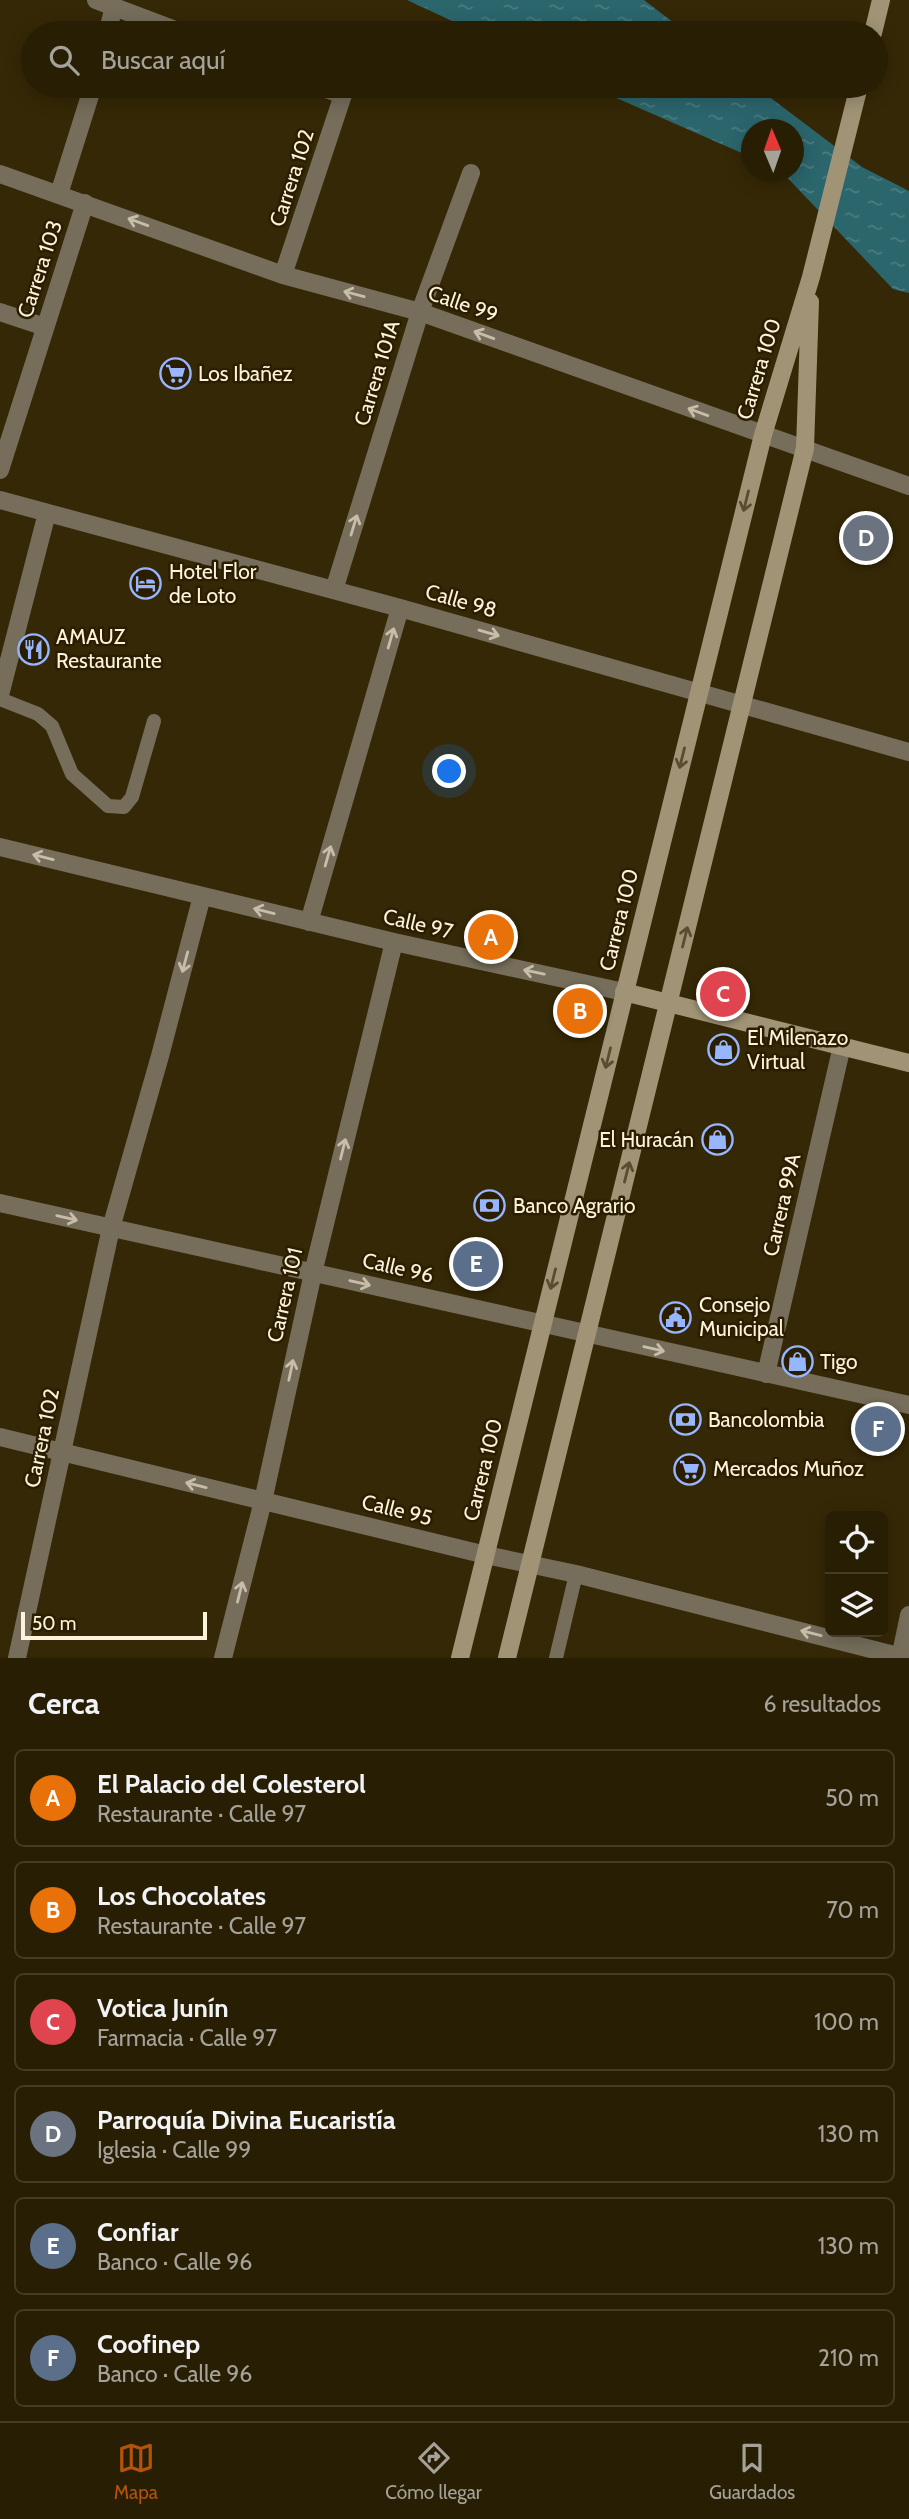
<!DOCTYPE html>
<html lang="es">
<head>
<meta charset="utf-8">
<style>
  :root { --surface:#281e04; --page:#342b13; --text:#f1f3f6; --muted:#a5a29a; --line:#443c26; --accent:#b45309 }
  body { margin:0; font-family:Cabin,sans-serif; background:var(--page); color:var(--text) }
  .controls { position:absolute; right:21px; bottom:21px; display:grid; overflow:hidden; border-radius:10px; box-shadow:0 4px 18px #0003 }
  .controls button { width:63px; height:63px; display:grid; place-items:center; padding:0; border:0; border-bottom:2px solid var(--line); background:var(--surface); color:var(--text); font:35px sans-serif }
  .compass { position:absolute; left:741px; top:119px; width:63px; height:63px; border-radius:50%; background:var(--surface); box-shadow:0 4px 18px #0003; rotate:358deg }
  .scale { position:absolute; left:21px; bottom:18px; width:186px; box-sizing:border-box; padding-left:7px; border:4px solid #fdf2db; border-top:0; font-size:19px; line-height:24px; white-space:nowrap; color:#fdf2db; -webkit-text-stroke:5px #2b1e00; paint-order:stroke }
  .you { position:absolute; left:450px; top:772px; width:24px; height:24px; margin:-18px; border:5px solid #fff; border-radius:50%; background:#1a73e8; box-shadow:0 0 0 10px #1a73e833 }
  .badge { display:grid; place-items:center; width:46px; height:46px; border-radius:50%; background:var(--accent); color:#fff; font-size:23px; font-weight:700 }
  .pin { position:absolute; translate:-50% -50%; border:4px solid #fff; box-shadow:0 2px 7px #0006 }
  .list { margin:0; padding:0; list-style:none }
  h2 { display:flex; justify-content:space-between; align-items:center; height:91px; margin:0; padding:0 28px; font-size:30px }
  h2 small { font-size:23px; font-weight:400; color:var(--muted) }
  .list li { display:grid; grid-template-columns:46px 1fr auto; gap:21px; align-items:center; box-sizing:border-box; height:98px; margin:0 14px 14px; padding:0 14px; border:2px solid var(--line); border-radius:10px }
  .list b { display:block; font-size:26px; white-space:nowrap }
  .list p { margin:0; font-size:23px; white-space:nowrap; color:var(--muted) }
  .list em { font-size:23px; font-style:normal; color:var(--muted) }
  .icon { flex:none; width:38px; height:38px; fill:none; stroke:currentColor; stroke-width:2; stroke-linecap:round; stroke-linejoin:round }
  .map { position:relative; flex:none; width:909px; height:1658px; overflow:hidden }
  .search { position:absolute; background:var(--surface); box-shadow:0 4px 18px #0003; left:21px; right:21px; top:21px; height:77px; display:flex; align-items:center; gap:18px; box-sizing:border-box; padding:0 24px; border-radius:38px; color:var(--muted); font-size:26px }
  .sheet { height:763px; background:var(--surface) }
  nav { display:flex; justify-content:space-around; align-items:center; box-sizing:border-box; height:98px; border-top:2px solid var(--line); background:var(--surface); font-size:19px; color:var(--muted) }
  nav a { display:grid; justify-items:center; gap:4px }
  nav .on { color:var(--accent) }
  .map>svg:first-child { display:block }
  .water { fill:url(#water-ripples) }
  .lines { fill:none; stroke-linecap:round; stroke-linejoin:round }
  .lane { stroke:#766e5b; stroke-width:14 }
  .street { stroke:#766e5b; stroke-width:18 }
  .secondary { stroke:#a19476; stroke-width:18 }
  .oneway { stroke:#c7bda8 }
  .oneway2 { stroke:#5a4d2f }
  .labels { text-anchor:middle; stroke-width:5; stroke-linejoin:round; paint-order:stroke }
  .street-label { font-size:21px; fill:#fdf2db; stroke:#2b1e00 }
  .poi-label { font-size:21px; fill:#fdf2db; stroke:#2b1e00; text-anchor:start }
</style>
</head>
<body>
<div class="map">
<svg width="909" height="1658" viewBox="0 0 909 1658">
  <defs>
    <pattern id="water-ripples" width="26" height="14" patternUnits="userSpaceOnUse" patternTransform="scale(1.75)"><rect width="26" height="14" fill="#2b666d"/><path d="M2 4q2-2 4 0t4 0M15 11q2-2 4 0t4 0" fill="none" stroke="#4b7c81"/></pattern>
  </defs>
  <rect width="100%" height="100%" fill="#352806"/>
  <path class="water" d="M407,0H644L687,33H478Z
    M589,86H755L862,167L909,191V293L893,289L782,172H794V130H752L751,157Z"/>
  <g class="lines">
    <path class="lane" d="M0,699L38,714L52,726L72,774L108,806L124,807L132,797L154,721
      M556,1658L576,1574"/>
    <path class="street" d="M96,0L183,33
      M107,33L114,7
      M0,174L283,275L420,312L909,486
      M59,194L93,86
      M283,275L343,95L318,86
      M0,312L45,327
      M0,470L85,203
      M0,500L400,608L909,752
      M334,590L420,312L471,173
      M0,695L47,513
      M0,847L394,942L624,992
      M309,922L400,608
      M0,1203L909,1405
      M766,1374L842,1046
      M0,1437L486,1555L576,1574L906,1658
      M17,1658L111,1228L160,1056L202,896
      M223,1658L263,1501L313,1273L394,942
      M900,1658L909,1615"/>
    <path class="secondary" d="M873,33L881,0
      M624,992L909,1063
      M460,1658L763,435L811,277L859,86
      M507,1658L805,448L810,302"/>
  </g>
  <defs><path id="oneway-shaft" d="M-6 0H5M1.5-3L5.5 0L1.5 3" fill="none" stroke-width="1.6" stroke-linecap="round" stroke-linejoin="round" transform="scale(1.75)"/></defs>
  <g class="oneway">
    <use href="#oneway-shaft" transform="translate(138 222) rotate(-160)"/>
    <use href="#oneway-shaft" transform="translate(354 294) rotate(-165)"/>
    <use href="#oneway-shaft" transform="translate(484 335) rotate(-160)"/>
    <use href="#oneway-shaft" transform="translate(698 412) rotate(-160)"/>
    <use href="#oneway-shaft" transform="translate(354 525) rotate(-73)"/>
    <use href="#oneway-shaft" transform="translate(489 633) rotate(16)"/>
    <use href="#oneway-shaft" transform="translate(391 638) rotate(-74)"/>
    <use href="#oneway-shaft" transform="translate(328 856) rotate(-74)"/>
    <use href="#oneway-shaft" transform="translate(43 857) rotate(-166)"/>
    <use href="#oneway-shaft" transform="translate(264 911) rotate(-166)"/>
    <use href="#oneway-shaft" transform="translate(185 962) rotate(105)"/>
    <use href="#oneway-shaft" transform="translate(534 972) rotate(-168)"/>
    <use href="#oneway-shaft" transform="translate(343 1149) rotate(-76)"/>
    <use href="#oneway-shaft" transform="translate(67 1218) rotate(13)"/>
    <use href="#oneway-shaft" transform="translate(360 1283) rotate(13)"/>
    <use href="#oneway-shaft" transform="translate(654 1349) rotate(13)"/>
    <use href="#oneway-shaft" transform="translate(291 1370) rotate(-78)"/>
    <use href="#oneway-shaft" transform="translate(196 1485) rotate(-166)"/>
    <use href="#oneway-shaft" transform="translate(240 1592) rotate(-76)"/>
    <use href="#oneway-shaft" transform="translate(811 1633) rotate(-166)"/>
  </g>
  <g class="oneway2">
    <use href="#oneway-shaft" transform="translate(746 501) rotate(104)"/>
    <use href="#oneway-shaft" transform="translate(682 758) rotate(104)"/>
    <use href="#oneway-shaft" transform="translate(685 937) rotate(-76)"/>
    <use href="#oneway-shaft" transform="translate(608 1058) rotate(104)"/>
    <use href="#oneway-shaft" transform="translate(627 1172) rotate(-76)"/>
    <use href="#oneway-shaft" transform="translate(553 1279) rotate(104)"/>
  </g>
  <defs>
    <symbol id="supermarket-ring" viewBox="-11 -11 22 22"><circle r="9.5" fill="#2b1e00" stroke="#97b6fd" stroke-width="1.5"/><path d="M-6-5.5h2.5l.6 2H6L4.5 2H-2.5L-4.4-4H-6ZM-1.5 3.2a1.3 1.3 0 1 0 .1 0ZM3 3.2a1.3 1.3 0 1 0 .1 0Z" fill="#97b6fd"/></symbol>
    <symbol id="hotel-ring" viewBox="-11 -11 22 22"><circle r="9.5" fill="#2b1e00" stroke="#97b6fd" stroke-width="1.5"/><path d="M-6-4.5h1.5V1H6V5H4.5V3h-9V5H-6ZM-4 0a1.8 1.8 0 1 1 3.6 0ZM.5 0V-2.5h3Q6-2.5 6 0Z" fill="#97b6fd"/></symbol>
    <symbol id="restaurant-ring" viewBox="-11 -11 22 22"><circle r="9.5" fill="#2b1e00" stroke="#97b6fd" stroke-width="1.5"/><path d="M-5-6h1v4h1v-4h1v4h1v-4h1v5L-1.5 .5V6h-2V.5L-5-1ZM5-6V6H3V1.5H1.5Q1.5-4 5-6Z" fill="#97b6fd"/></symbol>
    <symbol id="shop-ring" viewBox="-11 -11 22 22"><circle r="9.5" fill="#2b1e00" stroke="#97b6fd" stroke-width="1.5"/><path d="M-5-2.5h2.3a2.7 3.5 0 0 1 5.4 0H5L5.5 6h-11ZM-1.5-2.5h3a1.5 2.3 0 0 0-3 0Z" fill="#97b6fd"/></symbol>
    <symbol id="bank-ring" viewBox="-11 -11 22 22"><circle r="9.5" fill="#2b1e00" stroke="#97b6fd" stroke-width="1.5"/><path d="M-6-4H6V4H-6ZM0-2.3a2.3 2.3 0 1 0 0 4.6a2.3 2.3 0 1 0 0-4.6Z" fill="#97b6fd"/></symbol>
    <symbol id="civic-ring" viewBox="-11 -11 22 22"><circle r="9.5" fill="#2b1e00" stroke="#97b6fd" stroke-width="1.5"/><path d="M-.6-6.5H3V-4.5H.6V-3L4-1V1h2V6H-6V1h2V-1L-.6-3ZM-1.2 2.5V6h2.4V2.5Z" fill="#97b6fd"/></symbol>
  </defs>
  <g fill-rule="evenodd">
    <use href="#supermarket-ring" x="158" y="356" width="35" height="35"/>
    <use href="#hotel-ring" x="128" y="566" width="35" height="35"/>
    <use href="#restaurant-ring" x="16" y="632" width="35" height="35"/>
    <use href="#shop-ring" x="706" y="1032" width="35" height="35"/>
    <use href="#shop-ring" x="700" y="1122" width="35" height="35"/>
    <use href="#bank-ring" x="472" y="1188" width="35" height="35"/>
    <use href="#civic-ring" x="658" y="1300" width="35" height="35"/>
    <use href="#shop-ring" x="780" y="1344" width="35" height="35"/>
    <use href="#bank-ring" x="668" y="1402" width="35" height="35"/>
    <use href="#supermarket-ring" x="672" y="1452" width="35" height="35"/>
  </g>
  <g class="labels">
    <g class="street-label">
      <text transform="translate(292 178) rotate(-72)" y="7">Carrera 102</text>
      <text transform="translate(40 269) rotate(-72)" y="7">Carrera 103</text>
      <text transform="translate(463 304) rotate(19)" y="7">Calle 99</text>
      <text transform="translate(759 369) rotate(-73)" y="7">Carrera 100</text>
      <text transform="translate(377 373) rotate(-73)" y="7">Carrera 101A</text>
      <text transform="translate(461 601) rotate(16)" y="7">Calle 98</text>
      <text transform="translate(619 920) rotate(-76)" y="7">Carrera 100</text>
      <text transform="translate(418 924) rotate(13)" y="7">Calle 97</text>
      <text transform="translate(782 1205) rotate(-77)" y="7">Carrera 99A</text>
      <text transform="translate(398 1268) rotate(13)" y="7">Calle 96</text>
      <text transform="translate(285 1295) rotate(-77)" y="7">Carrera 101</text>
      <text transform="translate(42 1438) rotate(-78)" y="7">Carrera 102</text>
      <text transform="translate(483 1470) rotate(-76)" y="7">Carrera 100</text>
      <text transform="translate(397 1510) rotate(14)" y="7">Calle 95</text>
    </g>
    <g class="poi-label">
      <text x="198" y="381">Los Ibañez</text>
      <text x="169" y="579">Hotel Flor<tspan x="169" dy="24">de Loto</tspan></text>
      <text x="56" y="644">AMAUZ<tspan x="56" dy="24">Restaurante</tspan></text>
      <text x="747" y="1045">El Milenazo<tspan x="747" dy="24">Virtual</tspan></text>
      <text x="694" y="1147" text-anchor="end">El Huracán</text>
      <text x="513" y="1213">Banco Agrario</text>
      <text x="699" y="1312">Consejo<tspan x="699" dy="24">Municipal</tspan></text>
      <text x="820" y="1369">Tigo</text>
      <text x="708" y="1427">Bancolombia</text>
      <text x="713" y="1476">Mercados Muñoz</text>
    </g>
  </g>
</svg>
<div class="controls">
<button><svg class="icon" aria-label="locate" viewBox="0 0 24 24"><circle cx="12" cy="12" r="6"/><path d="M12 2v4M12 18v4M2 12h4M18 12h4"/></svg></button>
<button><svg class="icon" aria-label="layers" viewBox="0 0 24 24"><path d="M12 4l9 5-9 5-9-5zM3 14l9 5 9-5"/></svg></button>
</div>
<svg class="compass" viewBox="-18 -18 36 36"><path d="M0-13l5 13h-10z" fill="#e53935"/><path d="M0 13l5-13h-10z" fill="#a5a29a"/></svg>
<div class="scale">50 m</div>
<div class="you"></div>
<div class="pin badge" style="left:491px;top:937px;background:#e8710a">A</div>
<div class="pin badge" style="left:580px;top:1011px;background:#e8710a">B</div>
<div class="pin badge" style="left:723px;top:994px;background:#e0444e">C</div>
<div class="pin badge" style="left:866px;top:538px;background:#6b7280">D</div>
<div class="pin badge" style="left:476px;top:1264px;background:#5c6f8a">E</div>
<div class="pin badge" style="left:878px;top:1429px;background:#5c6f8a">F</div>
<div class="search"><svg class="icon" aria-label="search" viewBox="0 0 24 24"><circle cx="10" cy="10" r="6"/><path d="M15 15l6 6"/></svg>Buscar aquí</div>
</div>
<section class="sheet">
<h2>Cerca<small>6 resultados</small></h2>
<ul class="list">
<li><span class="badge" style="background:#e8710a">A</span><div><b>El Palacio del Colesterol</b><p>Restaurante · Calle 97</p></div><em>50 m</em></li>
<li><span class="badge" style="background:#e8710a">B</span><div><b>Los Chocolates</b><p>Restaurante · Calle 97</p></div><em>70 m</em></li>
<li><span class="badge" style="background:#e0444e">C</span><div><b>Votica Junín</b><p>Farmacia · Calle 97</p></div><em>100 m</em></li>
<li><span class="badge" style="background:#6b7280">D</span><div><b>Parroquía Divina Eucaristía</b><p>Iglesia · Calle 99</p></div><em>130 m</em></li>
<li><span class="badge" style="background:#5c6f8a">E</span><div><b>Confiar</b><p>Banco · Calle 96</p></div><em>130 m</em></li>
<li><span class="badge" style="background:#5c6f8a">F</span><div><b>Coofinep</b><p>Banco · Calle 96</p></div><em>210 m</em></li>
</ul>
</section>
<nav>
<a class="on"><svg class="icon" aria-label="map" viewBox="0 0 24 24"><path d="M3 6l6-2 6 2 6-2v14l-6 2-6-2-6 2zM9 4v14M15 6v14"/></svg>Mapa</a>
<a><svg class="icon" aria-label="directions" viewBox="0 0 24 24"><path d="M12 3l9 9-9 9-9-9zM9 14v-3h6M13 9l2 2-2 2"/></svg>Cómo llegar</a>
<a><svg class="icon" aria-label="saved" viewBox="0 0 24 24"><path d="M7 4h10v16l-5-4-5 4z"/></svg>Guardados</a>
</nav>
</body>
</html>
